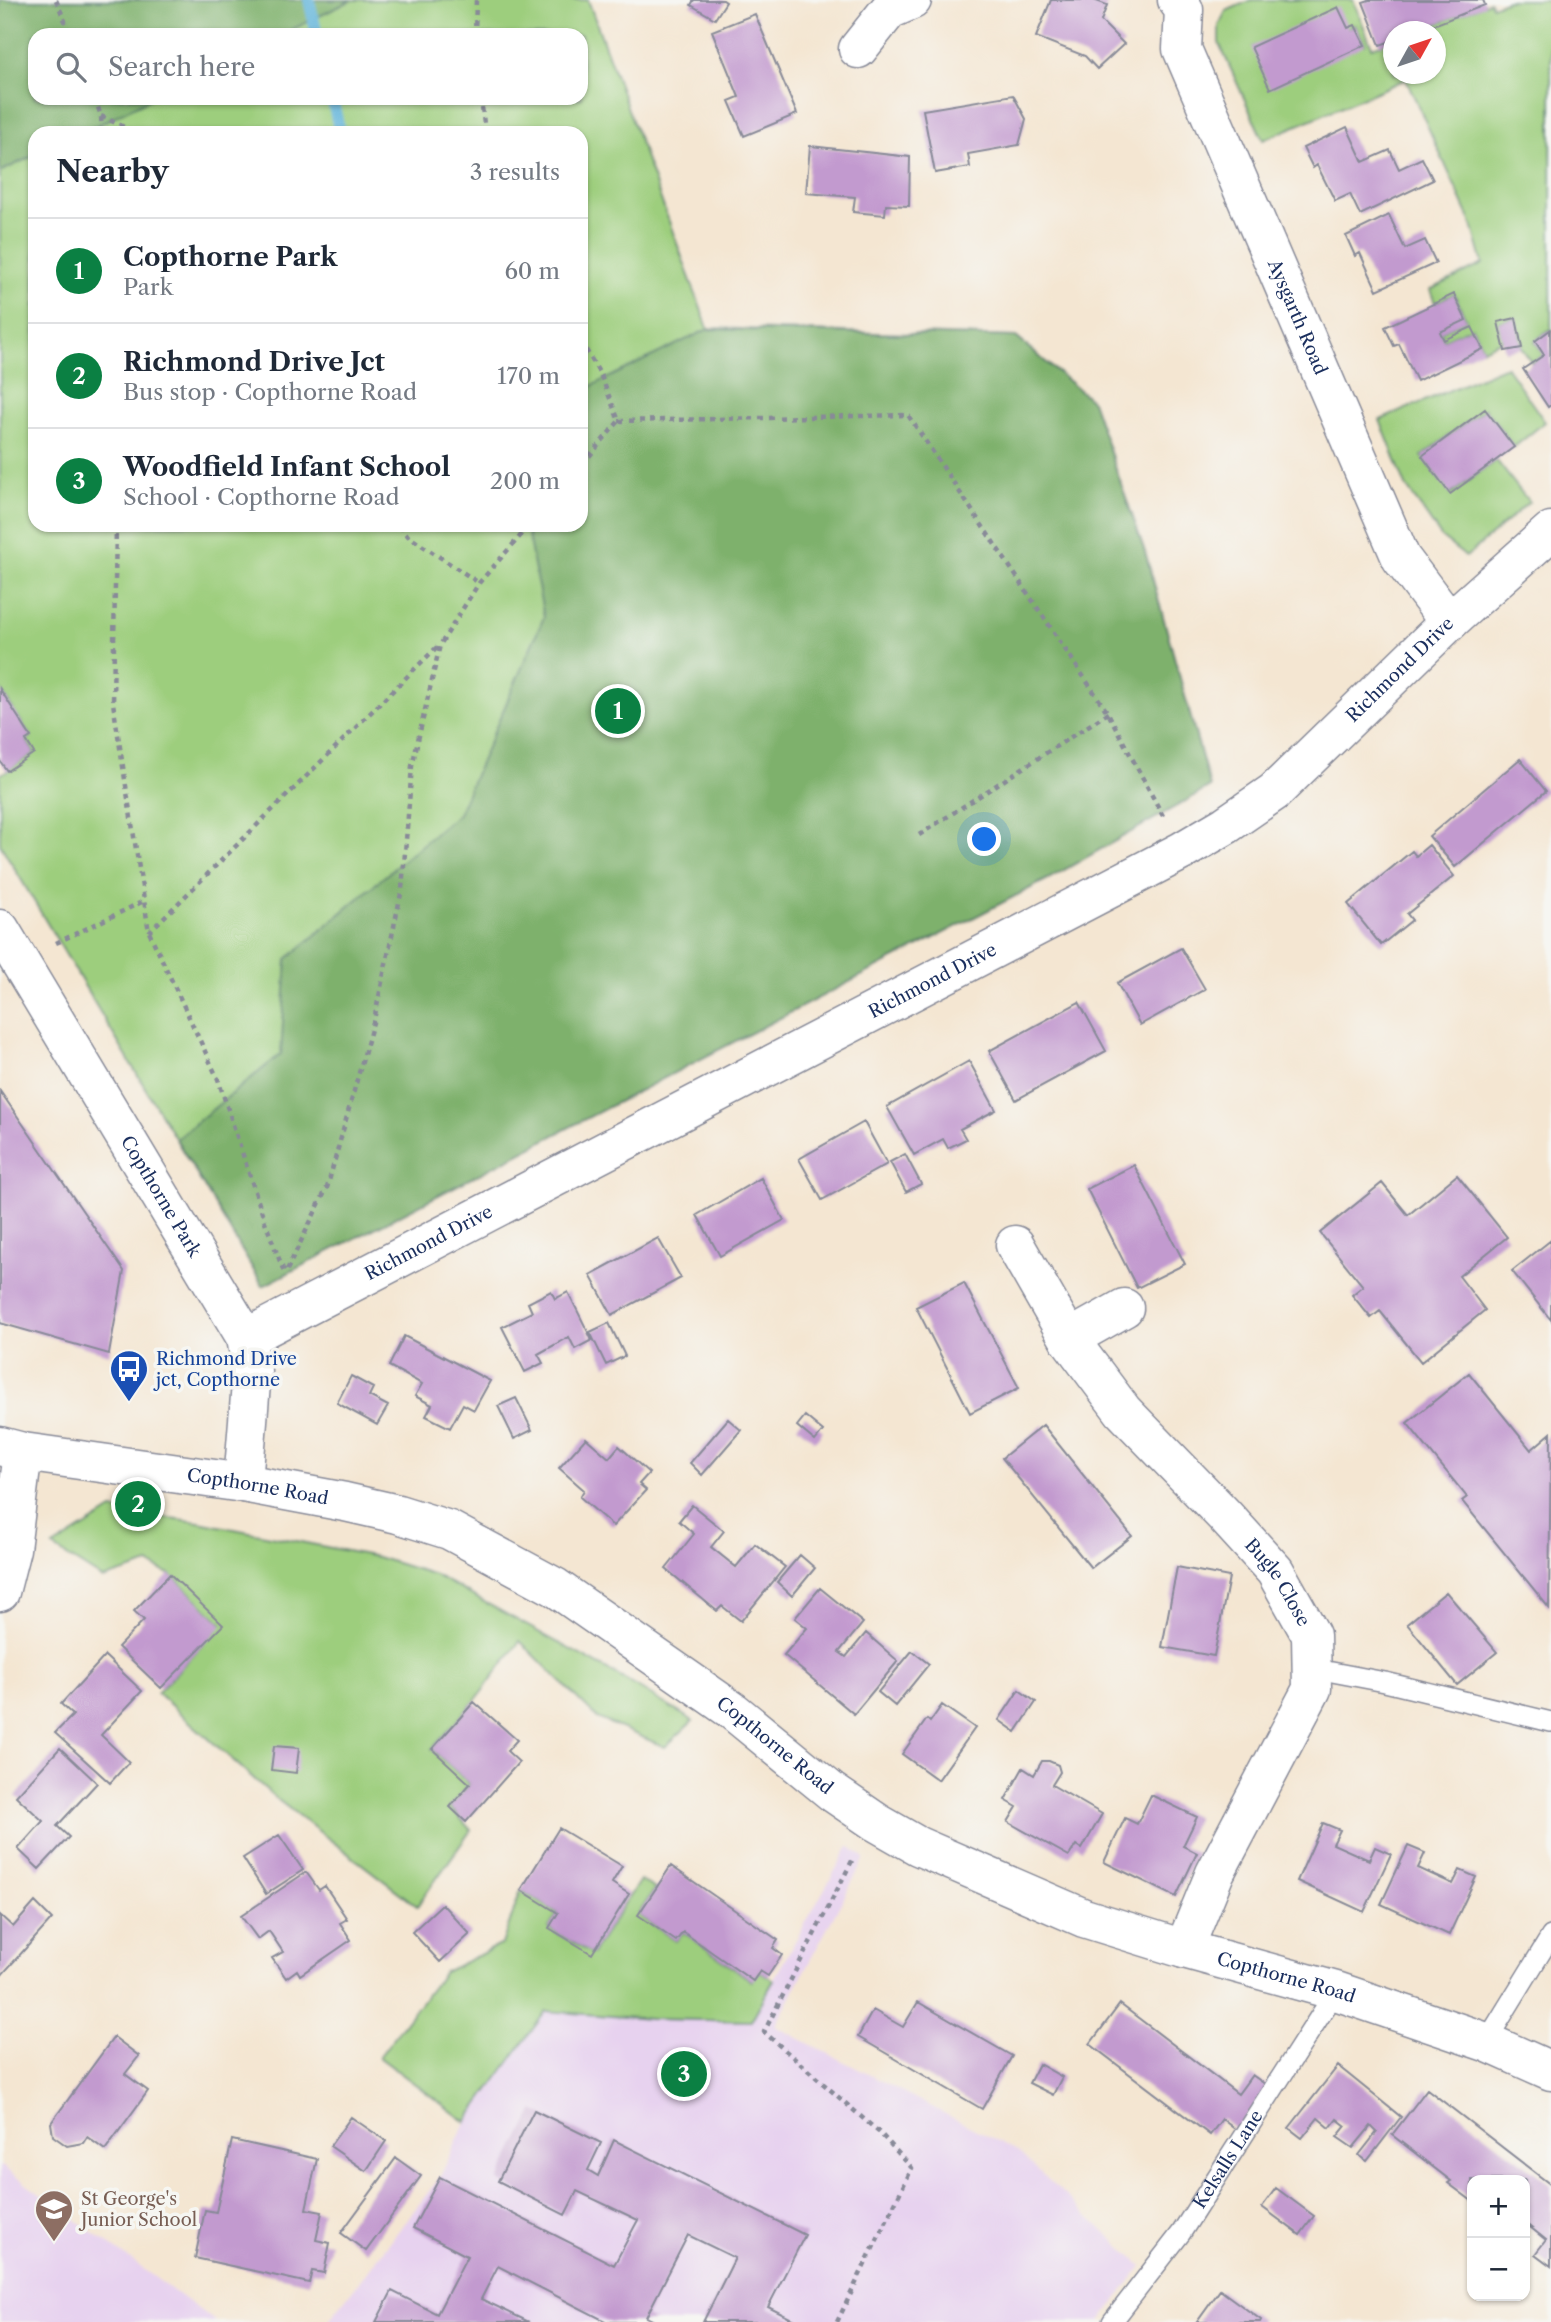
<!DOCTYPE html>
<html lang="en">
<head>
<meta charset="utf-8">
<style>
  :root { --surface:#fff; --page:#f2f2f3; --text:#1f2937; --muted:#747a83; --line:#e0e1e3; --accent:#0b8043 }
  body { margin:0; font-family:"Libre Caslon Text",serif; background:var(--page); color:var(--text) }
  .controls { position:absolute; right:21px; bottom:21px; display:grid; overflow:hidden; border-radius:14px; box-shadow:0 2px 5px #0004 }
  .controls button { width:63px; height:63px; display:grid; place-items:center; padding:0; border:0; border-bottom:2px solid var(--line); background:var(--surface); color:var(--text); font:35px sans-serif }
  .compass { position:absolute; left:1383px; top:21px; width:63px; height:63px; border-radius:50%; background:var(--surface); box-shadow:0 2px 5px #0004; rotate:50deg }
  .you { position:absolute; left:985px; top:840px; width:24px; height:24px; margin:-18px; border:5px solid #fff; border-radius:50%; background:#1a73e8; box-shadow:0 0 0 10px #1a73e833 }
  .badge { display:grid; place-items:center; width:46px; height:46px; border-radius:50%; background:var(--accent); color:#fff; font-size:23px; font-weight:700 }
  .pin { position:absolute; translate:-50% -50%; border:4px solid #fff; box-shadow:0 2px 7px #0006 }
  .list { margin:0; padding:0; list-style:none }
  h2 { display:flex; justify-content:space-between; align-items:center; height:91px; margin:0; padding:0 28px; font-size:30px }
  h2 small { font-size:23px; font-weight:400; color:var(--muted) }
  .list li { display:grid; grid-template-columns:46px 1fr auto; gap:21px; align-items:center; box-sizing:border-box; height:105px; padding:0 28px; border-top:2px solid var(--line) }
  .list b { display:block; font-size:26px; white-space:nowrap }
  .list p { margin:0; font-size:23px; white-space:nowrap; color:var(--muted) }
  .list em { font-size:23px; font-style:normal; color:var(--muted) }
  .icon { flex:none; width:38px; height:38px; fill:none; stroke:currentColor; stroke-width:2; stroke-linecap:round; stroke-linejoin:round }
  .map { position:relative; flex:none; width:1551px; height:2322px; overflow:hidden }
  .search { position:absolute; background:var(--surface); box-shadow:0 2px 5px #0004; left:28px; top:28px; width:560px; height:77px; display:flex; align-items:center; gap:18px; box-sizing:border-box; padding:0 24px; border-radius:21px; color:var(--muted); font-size:26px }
  .panel { position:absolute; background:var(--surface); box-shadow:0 2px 5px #0004; left:28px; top:126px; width:560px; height:406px; border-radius:21px }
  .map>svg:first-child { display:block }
  .built { fill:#e7d2ef }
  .green { fill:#9dce7d; stroke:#5c7e6e; stroke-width:2; fill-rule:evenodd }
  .forest { fill:#7eb16c; stroke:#4c7065; stroke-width:2 }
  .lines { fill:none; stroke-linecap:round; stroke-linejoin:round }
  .stream { stroke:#5db2d9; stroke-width:12 }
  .building { fill:#c29acf }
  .lane-casing { stroke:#888a98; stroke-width:22 }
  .street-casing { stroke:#888a98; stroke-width:41 }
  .secondary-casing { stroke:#888a98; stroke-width:41 }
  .path { stroke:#888a98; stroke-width:4.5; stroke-dasharray:5 5; stroke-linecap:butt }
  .lane { stroke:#fff; stroke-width:19 }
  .street { stroke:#fff; stroke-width:38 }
  .secondary { stroke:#fff; stroke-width:38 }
  .labels { text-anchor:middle; stroke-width:7; stroke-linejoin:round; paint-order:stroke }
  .street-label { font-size:18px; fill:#1b2f5e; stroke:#f6f6f2 }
  .transit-label { font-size:18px; fill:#164399; stroke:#f6f6f2; text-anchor:start }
  .education-label { font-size:18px; fill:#785e54; stroke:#f6f6f2; text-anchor:start }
</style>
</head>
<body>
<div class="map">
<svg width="1551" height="2322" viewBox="0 0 1551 2322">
  <rect width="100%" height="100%" fill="#f6f6f2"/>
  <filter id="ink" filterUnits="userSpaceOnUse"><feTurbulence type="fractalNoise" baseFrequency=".0143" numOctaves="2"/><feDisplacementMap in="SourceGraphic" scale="14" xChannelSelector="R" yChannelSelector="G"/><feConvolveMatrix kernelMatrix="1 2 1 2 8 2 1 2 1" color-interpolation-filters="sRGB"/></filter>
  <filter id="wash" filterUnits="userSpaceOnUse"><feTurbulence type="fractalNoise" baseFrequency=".00686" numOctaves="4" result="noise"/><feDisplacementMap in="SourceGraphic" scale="28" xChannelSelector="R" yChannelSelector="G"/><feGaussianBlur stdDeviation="1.57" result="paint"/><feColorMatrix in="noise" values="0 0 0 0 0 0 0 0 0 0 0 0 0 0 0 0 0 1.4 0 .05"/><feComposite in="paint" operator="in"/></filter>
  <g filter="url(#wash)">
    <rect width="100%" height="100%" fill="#f4e6d2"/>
    <path class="built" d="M849,1846L865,1858L775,2026L1017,2151L1142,2266L1100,2322H328L440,2177L466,2122L545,2011L650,2019L750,2021Z
      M0,2165L216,2322H0Z"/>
    <path class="green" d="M0,0H588L708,328L1016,337L1092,401L1146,555L1210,787L1048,879L263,1286L0,844V775L34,753L26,740L31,737L0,689ZM35,35H581V98H35ZM35,133H581V525H35Z
      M1251,0H1353L1372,47L1393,40L1394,74H1436V32L1431,26L1490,2L1492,6L1508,0H1551V332L1549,330L1535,341L1544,355L1532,363L1522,348L1515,318L1499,322L1503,340L1483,349L1472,327L1444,340L1440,332L1466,319L1454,294L1435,303L1430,290L1483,264L1471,221L1406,79L1263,140L1219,43V25L1226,11ZM1355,25L1365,44L1252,47L1348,28Z
      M1506,366L1545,422L1514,447L1485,409L1422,456L1451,494L1496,460L1529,502L1466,557L1442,538L1406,486L1380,420Z
      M112,1510L199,1522L377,1557L435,1575L624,1679L693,1721L665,1747L597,1718L520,1641L474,1702L432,1749L470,1784L450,1807L471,1830L417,1906L278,1800L157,1693L222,1624L170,1574L149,1564L103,1579L53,1547Z
      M640,1880L655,1889L638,1915L676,1941L683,1932L752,1981L760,1971L774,1980L751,2021L650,2019L546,2011L466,2122L379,2057L444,1972L502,1944L521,1890L558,1913L549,1928L592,1954Z"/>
    <path class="forest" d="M0,0H352L281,35H35V98H152L81,133H35V155L0,172Z
      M708,329L1016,337L1092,401L1146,555L1210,787L1048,879L263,1286L176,1139L281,1054L287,959L458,814L544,617L526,525H581V391Z"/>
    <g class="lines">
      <path class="stream" d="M309,0L317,35
        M332,98L340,133"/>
    </g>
    <g id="blocks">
      <path class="building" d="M694,0H723L726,2L715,19L691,5Z
        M1051,0H1094L1107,5L1101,21L1124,44L1097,69L1085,56L1036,37Z
        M1369,0H1483L1485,5L1431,26L1433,32H1394V40L1380,45L1363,2Z
        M1338,7L1348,28L1355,25L1365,45L1270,89L1251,47Z
        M755,14L797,114L744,136L729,101L739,97L712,31Z
        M1013,95L1026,119L1019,145L968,154L970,167L935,173L923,110Z
        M1347,127L1363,162L1390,150L1399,169L1422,158L1433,180L1360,215L1350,194L1335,201L1317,165L1313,168L1303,148Z
        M810,146L910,157L909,206L886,205L885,215L853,212L855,197L806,193Z
        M1389,215L1405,249L1425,240L1436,263L1377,290L1360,253L1355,256L1346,236Z
        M1454,294L1466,320L1440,332L1444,340L1472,327L1483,349L1417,381L1399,344L1394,346L1385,327Z
        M1516,318L1522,348L1505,351L1498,322Z
        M1550,330L1551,405L1548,407L1523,369L1544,355L1535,341Z
        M1485,409L1514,447L1450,494L1422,456Z
        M0,689L31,737L26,740L34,753L7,771L0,761Z
        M1520,759L1546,791L1455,867L1429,836Z
        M1429,845L1454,876L1407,914L1412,920L1381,945L1348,904L1412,851L1416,856Z
        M1181,948L1205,989L1140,1025L1117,983Z
        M1079,1002L1106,1051L1016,1100L989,1051Z
        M969,1061L996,1110L960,1129L966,1139L948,1148L943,1139L914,1155L887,1107Z
        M0,1091L124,1271L109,1354L0,1323Z
        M864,1122L887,1164L822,1200L799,1159Z
        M905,1154L921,1184L906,1192L890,1162Z
        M1134,1165L1185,1264L1137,1288L1087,1189Z
        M1457,1175L1507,1237L1459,1276L1485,1310L1421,1362L1380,1311L1371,1318L1352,1295L1363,1286L1320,1233L1382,1183L1408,1215Z
        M761,1178L784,1220L720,1256L697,1215Z
        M658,1238L681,1278L612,1315L590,1275Z
        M1551,1240V1320L1512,1271Z
        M964,1283L1019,1388L970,1413L916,1307Z
        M551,1291L555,1299L568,1292L592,1340L575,1349L569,1337L538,1354L543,1363L525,1372L502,1327L532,1312L528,1303Z
        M609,1323L625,1356L606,1365L590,1332Z
        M404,1336L490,1381L474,1410L463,1404L450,1428L426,1416L432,1405L415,1396L422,1384L389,1366Z
        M1469,1373L1531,1450L1551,1433L1549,1608L1462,1501L1467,1497L1407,1423Z
        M351,1376L373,1388L369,1396L388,1406L377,1425L337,1403Z
        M516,1398L532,1430L514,1439L498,1406Z
        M805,1416L823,1431L815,1441L797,1426Z
        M728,1419L741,1430L702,1475L690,1463Z
        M1043,1425L1132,1536L1091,1568L1002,1458Z
        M586,1438L609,1458L619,1446L649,1473L639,1484L646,1490L613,1526L580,1497L584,1490L559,1468Z
        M692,1505L724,1531L711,1547L736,1567L755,1544L785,1567L741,1621L722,1606L717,1611L666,1569L694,1534L679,1521Z
        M800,1555L815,1568L792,1596L777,1582Z
        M1177,1567L1229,1577L1214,1656L1162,1647Z
        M170,1574L223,1625L161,1688L118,1647L144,1620L134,1611Z
        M820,1588L863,1623L839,1652L846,1657L866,1633L898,1661L854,1714L784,1655L807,1628L795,1618Z
        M1446,1592L1497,1652L1457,1685L1407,1624Z
        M912,1651L929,1664L895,1706L878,1692Z
        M105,1656L142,1691L101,1735L129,1762L110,1783L55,1733L73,1715L61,1704Z
        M1019,1690L1036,1702L1016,1732L999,1720Z
        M474,1702L517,1740L507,1751L519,1762L466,1822L450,1807L470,1784L432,1749Z
        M942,1705L975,1728L938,1780L902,1754L927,1719L930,1722Z
        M274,1746L299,1748L296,1773L271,1770Z
        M60,1748L97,1783L57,1826L69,1837L39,1869L18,1849L43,1821L16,1796Z
        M1042,1761H1049L1058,1765L1060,1772L1052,1785L1102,1814L1082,1849L1076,1845L1069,1856L1008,1822L1017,1807L1005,1800L1023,1768L1034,1775Z
        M1151,1795L1197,1817L1183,1846L1197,1853L1176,1897L1104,1862L1125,1818L1137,1824Z
        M1323,1823L1340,1830L1333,1844L1369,1860L1375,1847L1391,1854L1364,1912L1297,1881Z
        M559,1828L622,1866L612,1883L629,1894L592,1954L549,1928L558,1913L521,1890Z
        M279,1835L303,1870L266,1894L243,1858Z
        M1408,1846L1425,1853L1418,1868L1453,1884L1460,1870L1476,1877L1449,1935L1381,1904Z
        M671,1866L778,1940L773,1948L782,1955L768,1976L760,1971L753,1981L683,1932L676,1941L638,1915Z
        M306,1872L319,1890L325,1886L347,1919L340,1923L351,1940L300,1975L297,1970L286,1978L272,1958L283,1952L269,1931L258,1939L241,1916Z
        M35,1902L52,1919L0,1977V1915L13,1927Z
        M442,1904L470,1934L440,1962L412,1932Z
        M918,2002L1012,2056L982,2109L858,2037L873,2010L903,2027Z
        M1120,2004L1238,2094L1252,2075L1269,2087L1236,2130L1222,2119L1210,2135L1090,2044Z
        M114,2037L139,2056L125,2074L148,2091L105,2150L87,2137L83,2143L67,2146L53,2136L51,2123Z
        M1039,2064L1062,2077L1053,2095L1029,2083Z
        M1338,2066L1401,2117L1367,2161L1359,2155L1377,2132L1371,2126L1353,2148L1337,2137L1346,2126L1337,2119L1330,2128L1318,2118L1302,2138L1289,2128Z
        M1427,2089L1551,2185V2266L1535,2254L1546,2240L1525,2223V2180H1472V2201L1448,2183L1451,2181L1392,2135Z
        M534,2110L601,2143L588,2170L598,2176L614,2140L805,2235L768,2307L798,2322H703L735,2258L688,2235L646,2317L656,2322H607L498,2266L481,2299L529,2322H376L392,2291L437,2314L467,2256L413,2228L440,2177L614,2265L638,2220L577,2191L565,2215L498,2181Z
        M351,2117L386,2141L366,2171L330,2146Z
        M232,2140L317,2159L306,2209L322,2212L316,2240L330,2243L324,2273L312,2271L309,2283L195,2258L205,2210L216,2212Z
        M396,2158L421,2176L366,2251L341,2233Z
        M1276,2188L1314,2216L1300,2235L1262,2207Z
        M1220,2290L1261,2320L1260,2322H1197Z"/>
    </g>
  </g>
  <g filter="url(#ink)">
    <use href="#blocks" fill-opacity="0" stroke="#888a98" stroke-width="2"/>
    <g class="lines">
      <defs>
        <g id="lane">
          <path d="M1311,1668L1385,1682L1551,1722"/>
          <path d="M1486,2042L1551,1936"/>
          <path id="s1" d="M1112,2322L1181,2233L1336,1991"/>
        </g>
        <g id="street">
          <path id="s2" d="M1177,0L1184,10L1182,49L1401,558L1449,622"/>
          <path d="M858,49L889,10L912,0"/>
          <path id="s3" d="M0,929L246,1338L252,1371L243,1483"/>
          <path id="s4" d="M1015,1245L1069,1339L1123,1411L1224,1515L1275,1571L1311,1635L1312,1689L1215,1873L1184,1949"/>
          <path id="s5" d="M246,1338L1182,851L1226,825L1274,792L1449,622L1551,531"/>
          <path d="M1069,1339L1124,1308"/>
          <path d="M0,1592L11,1549L23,1452"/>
        </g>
        <g id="secondary">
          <path id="s6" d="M0,1446L23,1452L243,1483L345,1502L398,1514L449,1530L555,1587L733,1711L832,1792L876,1822L918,1846L1084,1918L1184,1949L1336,1991L1486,2042L1551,2071"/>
        </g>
      </defs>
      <use href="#lane" class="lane-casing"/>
      <use href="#street" class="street-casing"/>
      <use href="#secondary" class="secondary-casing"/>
      <path class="path" d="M56,0L71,35
        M475,35L476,0
        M95,98L101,116L102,133
        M481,98L485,133
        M101,116L137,133
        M581,341L601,376L619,421L581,466
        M619,421L908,415L1108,713L1163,816
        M116,525L113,703L149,932L218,1079L264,1219L284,1272
        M400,525L408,536L479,583
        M919,835L1108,713
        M149,932L439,645
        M56,943L144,901
        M287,1270L327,1188L375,1015L402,889L412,766L440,645L479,583L530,525
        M837,2322L912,2168L881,2134L764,2032L854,1857"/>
      <use href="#lane" class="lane"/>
      <use href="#street" class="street"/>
      <use href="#secondary" class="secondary"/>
    </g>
  </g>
  <defs>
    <symbol id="bus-pin" viewBox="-11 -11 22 30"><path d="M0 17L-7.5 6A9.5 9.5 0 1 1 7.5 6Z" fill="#1a4fb4" stroke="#f6f6f2"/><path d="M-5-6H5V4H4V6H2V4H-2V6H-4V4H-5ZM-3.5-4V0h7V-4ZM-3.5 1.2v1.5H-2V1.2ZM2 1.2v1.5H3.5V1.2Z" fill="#fff"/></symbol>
    <symbol id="school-pin" viewBox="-11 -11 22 30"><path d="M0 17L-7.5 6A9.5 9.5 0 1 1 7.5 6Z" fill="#8d6e63" stroke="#f6f6f2"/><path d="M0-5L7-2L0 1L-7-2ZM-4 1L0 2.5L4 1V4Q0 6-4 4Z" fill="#fff"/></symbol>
  </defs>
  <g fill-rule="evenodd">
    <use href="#bus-pin" x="107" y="1347" width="44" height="60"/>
    <use href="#school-pin" x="32" y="2187" width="44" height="60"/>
  </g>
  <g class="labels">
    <g class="street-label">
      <text dy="6" stroke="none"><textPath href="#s2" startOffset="343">Aysgarth Road</textPath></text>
      <text dy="6" stroke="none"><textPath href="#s5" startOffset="1340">Richmond Drive</textPath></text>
      <text dy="6" stroke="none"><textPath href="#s5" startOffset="774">Richmond Drive</textPath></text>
      <text dy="6" stroke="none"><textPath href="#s3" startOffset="312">Copthorne Park</textPath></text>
      <text dy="6" stroke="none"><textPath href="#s5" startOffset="206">Richmond Drive</textPath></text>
      <text dy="6" stroke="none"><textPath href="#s6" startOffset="261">Copthorne Road</textPath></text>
      <text dy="6" stroke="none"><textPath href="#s4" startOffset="430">Bugle Close</textPath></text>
      <text dy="6" stroke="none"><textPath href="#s6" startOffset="849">Copthorne Road</textPath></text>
      <text dy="6" stroke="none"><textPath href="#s6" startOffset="1416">Copthorne Road</textPath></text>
      <text dy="6" stroke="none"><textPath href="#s1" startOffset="200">Kelsalls Lane</textPath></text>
    </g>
    <g class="transit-label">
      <text x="156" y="1365">Richmond Drive<tspan x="156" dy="21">jct, Copthorne</tspan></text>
    </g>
    <g class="education-label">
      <text x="81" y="2205">St George's<tspan x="81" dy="21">Junior School</tspan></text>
    </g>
  </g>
</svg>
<div class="controls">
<button>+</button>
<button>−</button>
</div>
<svg class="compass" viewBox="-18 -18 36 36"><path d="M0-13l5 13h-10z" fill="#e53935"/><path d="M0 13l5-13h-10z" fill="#747a83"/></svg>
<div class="you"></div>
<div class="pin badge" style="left:618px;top:711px">1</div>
<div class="pin badge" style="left:138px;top:1504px">2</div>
<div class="pin badge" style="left:684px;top:2074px">3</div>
<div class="search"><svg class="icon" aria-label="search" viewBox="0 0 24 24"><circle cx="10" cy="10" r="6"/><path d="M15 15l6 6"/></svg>Search here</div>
<section class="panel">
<h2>Nearby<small>3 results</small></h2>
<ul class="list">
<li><span class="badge">1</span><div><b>Copthorne Park</b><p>Park</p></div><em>60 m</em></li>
<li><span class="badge">2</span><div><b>Richmond Drive Jct</b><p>Bus stop · Copthorne Road</p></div><em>170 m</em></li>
<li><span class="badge">3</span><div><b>Woodfield Infant School</b><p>School · Copthorne Road</p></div><em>200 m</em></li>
</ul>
</section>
</div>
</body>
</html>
